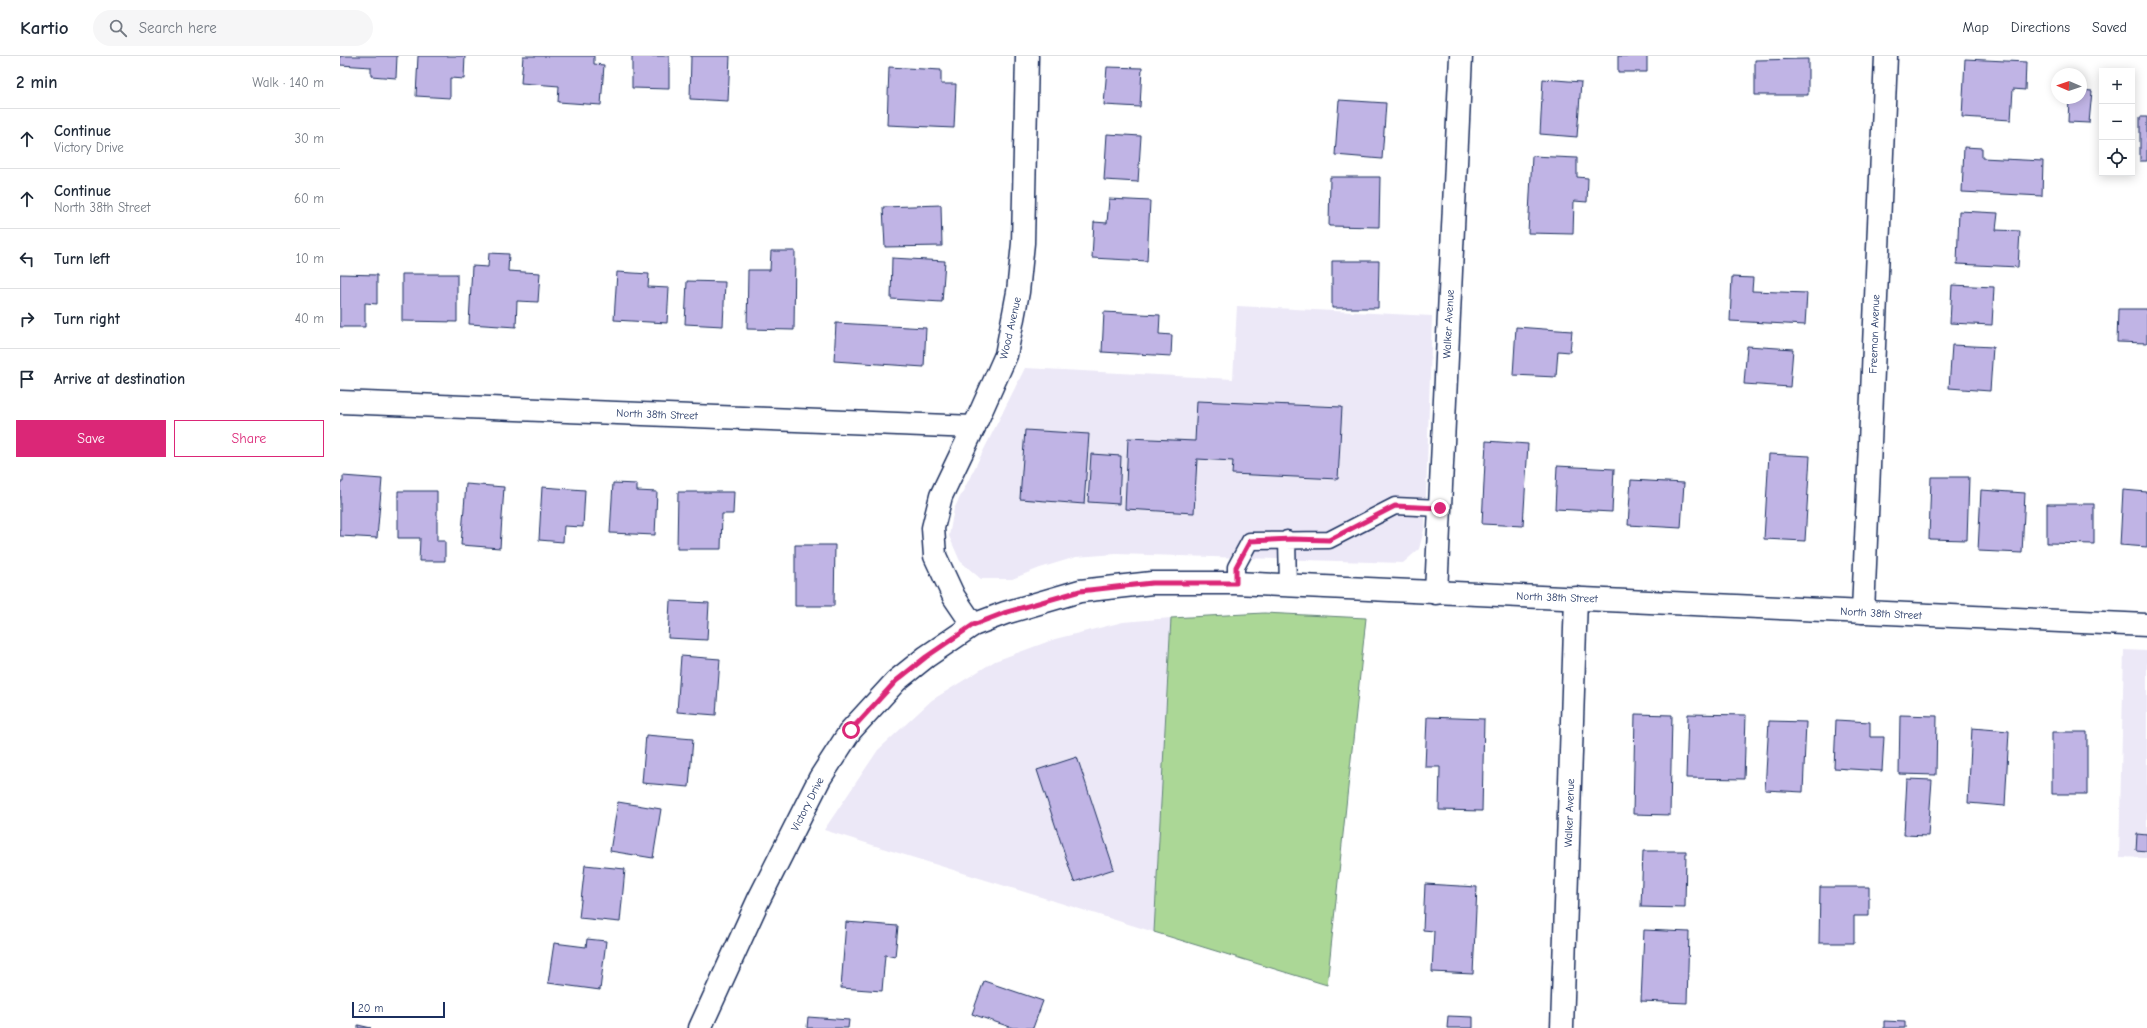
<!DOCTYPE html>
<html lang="en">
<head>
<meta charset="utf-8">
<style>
  :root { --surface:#fff; --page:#f6f6f7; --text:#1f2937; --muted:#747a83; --line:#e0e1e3; --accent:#db2777 }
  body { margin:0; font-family:"Comic Neue",sans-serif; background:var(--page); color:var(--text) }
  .controls { position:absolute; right:12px; top:12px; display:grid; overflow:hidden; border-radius:0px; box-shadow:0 2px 10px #0003 }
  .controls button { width:36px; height:36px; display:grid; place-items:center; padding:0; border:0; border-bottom:1px solid var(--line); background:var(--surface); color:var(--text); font:20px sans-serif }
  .compass { position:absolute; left:1711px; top:12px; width:36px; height:36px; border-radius:50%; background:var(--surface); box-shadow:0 2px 10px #0003; rotate:272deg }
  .scale { position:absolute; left:12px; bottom:10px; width:93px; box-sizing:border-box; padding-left:4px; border:2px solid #1b2f5e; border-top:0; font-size:11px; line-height:14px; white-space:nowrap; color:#1b2f5e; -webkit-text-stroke:3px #fff; paint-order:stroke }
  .stop { position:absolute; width:12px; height:12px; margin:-9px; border:3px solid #db2777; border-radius:50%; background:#fff }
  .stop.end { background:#db2777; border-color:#fff; box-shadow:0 1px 4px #0008 }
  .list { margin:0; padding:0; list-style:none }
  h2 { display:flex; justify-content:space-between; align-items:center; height:52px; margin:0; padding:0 16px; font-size:17px }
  h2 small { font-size:13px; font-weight:400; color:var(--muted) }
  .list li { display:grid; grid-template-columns:26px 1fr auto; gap:12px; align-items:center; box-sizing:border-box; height:60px; padding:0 16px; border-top:1px solid var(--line) }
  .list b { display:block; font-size:15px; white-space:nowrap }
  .list p { margin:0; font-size:13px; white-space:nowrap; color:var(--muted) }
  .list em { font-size:13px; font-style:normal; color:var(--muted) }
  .actions { display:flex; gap:8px; padding:12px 16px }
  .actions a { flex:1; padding:9px 0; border:1px solid var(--accent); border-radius:0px; text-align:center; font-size:14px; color:var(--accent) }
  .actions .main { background:var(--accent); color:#fff }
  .icon { flex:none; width:22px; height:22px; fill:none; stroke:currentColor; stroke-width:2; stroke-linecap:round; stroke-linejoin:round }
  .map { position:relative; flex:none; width:1807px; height:972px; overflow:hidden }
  header { display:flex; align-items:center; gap:24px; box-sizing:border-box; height:56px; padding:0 20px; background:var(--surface); border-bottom:1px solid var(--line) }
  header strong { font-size:19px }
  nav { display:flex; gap:22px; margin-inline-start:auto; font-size:14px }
  .search { width:280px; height:36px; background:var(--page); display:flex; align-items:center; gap:10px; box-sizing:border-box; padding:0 14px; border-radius:22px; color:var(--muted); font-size:15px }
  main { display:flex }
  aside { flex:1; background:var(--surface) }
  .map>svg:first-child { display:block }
  .built { fill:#ece8f7 }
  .green { fill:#abd796; stroke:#63837a }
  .building { fill:#c0b4e5; stroke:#1b2f5e }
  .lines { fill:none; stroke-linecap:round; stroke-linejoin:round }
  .service-casing { stroke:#1b2f5e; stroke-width:19 }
  .minor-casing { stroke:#1b2f5e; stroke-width:25 }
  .tertiary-casing { stroke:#1b2f5e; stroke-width:25 }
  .secondary-casing { stroke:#1b2f5e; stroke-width:25 }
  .service { stroke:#fff; stroke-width:16 }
  .minor { stroke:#fff; stroke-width:22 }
  .tertiary { stroke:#fff; stroke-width:22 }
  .secondary { stroke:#fff; stroke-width:22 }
  .route { stroke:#db2777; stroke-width:5 }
  .labels { text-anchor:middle; stroke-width:4; stroke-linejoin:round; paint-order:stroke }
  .street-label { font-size:11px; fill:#1b2f5e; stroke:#fff }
</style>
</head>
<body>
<header>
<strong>Kartio</strong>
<div class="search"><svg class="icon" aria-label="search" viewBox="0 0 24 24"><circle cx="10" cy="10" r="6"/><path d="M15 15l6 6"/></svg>Search here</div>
<nav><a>Map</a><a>Directions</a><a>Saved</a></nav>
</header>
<main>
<aside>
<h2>2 min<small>Walk · 140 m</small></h2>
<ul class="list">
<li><svg class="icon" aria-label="ahead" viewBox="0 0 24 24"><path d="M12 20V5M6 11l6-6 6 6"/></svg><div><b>Continue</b><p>Victory Drive</p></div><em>30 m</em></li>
<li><svg class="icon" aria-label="ahead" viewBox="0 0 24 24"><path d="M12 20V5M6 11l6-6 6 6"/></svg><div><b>Continue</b><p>North 38th Street</p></div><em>60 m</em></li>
<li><svg class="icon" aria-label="left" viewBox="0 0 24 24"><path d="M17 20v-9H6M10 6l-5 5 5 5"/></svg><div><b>Turn left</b></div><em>10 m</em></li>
<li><svg class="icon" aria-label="right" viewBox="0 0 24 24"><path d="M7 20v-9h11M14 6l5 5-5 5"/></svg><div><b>Turn right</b></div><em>40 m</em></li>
<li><svg class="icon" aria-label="arrive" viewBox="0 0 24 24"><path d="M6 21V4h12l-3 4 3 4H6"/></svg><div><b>Arrive at destination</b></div></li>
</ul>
<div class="actions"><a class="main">Save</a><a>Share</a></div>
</aside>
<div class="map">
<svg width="1807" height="972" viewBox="0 0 1807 972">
  <rect width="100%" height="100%" fill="#fff"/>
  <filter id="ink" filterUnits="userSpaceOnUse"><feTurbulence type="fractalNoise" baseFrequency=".025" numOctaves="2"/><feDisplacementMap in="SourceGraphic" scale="8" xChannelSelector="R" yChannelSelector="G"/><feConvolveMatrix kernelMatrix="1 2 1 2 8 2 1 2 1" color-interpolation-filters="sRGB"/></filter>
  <g filter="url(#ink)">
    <path class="built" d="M897,250L1092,260L1085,469L1079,493L1063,507L776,498L736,501L700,512L672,523H641L620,505L609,480L614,453L685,312L893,323Z
      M831,562L814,876L484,774L538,694L592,644L655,605L715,583L783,566Z
      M1784,594L1807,595V802L1779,801Z"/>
    <path class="green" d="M924,557L1026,562L987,929L814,876L831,562Z"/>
    <path class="building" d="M0,0H57L56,22L31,20V11L0,9Z
      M78,0H125L124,23L110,22V42L76,40Z
      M183,0H254V8L264,9L261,49L218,46L219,30L181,27Z
      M292,0H329V33L292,32Z
      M351,0H390L388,45L350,43Z
      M1278,0H1307V16H1278Z
      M1468,3V39H1415V4Z
      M1625,3L1686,6L1685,34L1673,33L1671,64L1622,61Z
      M549,11L601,14V28H616L614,72L547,69Z
      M767,11L802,12L800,51L764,49Z
      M1203,23L1241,26L1237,81L1200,78Z
      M1741,34L1752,35L1749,67L1728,66L1729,42H1741Z
      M999,44L1046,47L1042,103L995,99Z
      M1800,61H1807V105H1800Z
      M767,78L801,80L798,126L764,124Z
      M1624,91L1642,92V102L1703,105L1702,140L1622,136Z
      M1192,100L1237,102V121L1248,122L1247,146L1234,145L1233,178L1188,177Z
      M990,121H1040L1039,171L989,170Z
      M769,143L810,145L807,205L752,202L754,166L767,167Z
      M601,149L602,190L545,191L543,151Z
      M1619,155L1658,157L1656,174L1680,175L1678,211L1617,208Z
      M431,195H455L454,274L407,273L408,214H430Z
      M149,197L169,198L168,215L200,217L198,246L177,245L176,271L129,268L132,210L148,211Z
      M552,202L605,205L602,246L551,243Z
      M992,205H1039L1038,252H992Z
      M277,216L309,218L308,231L329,232L327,267L274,264Z
      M0,218L37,219V248L25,247V271H0Z
      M62,218H117V266L62,265Z
      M1392,221L1413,222L1412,235L1467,237L1465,269L1390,265Z
      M347,225L385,226L383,270L345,268Z
      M1612,229L1654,231L1652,269L1610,267Z
      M1778,253H1807V287L1777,286Z
      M764,256L820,259L819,278L832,279L831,300L762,296Z
      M496,267L586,272L584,311L494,305Z
      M1176,271L1232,275L1230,296L1218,295L1216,321L1173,319Z
      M1612,289L1653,291L1650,335L1609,332Z
      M1407,290L1453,293L1450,331L1404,328Z
      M857,345L1002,351L998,423L892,418L893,405L857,403L854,457L785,453L788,382L855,385Z
      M685,374L749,378L744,448L680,443Z
      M1146,385L1188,388L1183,470L1142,468Z
      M751,398L781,400L779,448L748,446Z
      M1429,398L1470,400L1465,485L1424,483Z
      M1217,410L1274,413L1272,456L1215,453Z
      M3,420L42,423L37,482L0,480V426H3Z
      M1591,421H1629L1627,484L1589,483Z
      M1291,424L1344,427L1341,472L1288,469Z
      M273,427L297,428V435L317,436L315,479L270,477Z
      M126,428L164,431L160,492L121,489Z
      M202,431L245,434L243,471L224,470L223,486L199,484Z
      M1641,434L1685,437L1682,497L1638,495Z
      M1783,434L1807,436V491L1780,489Z
      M58,435H97V485H105V505H79L80,482H58Z
      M338,436H394L393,458H382L381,493H337Z
      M1707,448H1754V488L1707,487Z
      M455,489H495L494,550H455Z
      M330,545L369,547L367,584L328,582Z
      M341,600L380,603L376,659L337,656Z
      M1295,658L1332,659L1330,759L1293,758Z
      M1348,658L1406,659L1404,723L1346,722Z
      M1560,659L1597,660L1596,719L1559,718Z
      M1087,661L1144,663L1142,755L1099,754L1100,711H1085Z
      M1496,664L1530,666V681H1544L1542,715L1494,712Z
      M1429,665L1466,666L1463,736L1425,734Z
      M1632,672L1669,675L1665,750L1628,747Z
      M1712,676H1747V738H1712Z
      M306,679L353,683L349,731L302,727Z
      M737,701L774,813L734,826L697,714Z
      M1567,723L1592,724L1588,780L1564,779Z
      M278,746L321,753L313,802L270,795Z
      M1797,778L1807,779V795L1796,794Z
      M1303,795H1346L1345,852L1301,851Z
      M245,809L285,813L280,866L239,862Z
      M1085,828L1137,831L1133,918L1092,916L1094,875L1083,874Z
      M1480,831H1529V860H1514V887H1479Z
      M506,866L558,870L555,901L545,899L542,935L501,932Z
      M1304,874L1349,876L1347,947L1301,945Z
      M247,883L266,885L260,934L208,927L214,887L246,891Z
      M644,925L703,945L693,972H673L632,958Z
      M1108,960L1133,961V972H1107Z
      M468,961L509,964L508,972H467Z
      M1544,965L1565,966V972H1544Z
      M18,969L31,972H18Z"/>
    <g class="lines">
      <defs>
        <path id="service" d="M947,483L948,530
          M896,527V511L910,485L989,484L1055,450L1100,452"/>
        <path id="minor" d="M0,346L634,371
          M1096,537L1121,0
          M1523,556L1546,0
          M1222,972L1236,542"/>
        <path id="tertiary" d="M633,569L614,541L595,500L593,472L601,440L634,371L666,299L678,236L683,187L687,0"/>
        <path id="secondary" d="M360,972L418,845L480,722L511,674L556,625L586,601L633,569L665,557L740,535L812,527H896L1807,569"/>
      </defs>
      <use href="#service" class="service-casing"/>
      <use href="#minor" class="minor-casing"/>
      <use href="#tertiary" class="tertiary-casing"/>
      <use href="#secondary" class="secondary-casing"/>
      <use href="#service" class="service"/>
      <use href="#minor" class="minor"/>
      <use href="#tertiary" class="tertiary"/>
      <use href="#secondary" class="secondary"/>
    </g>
  </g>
  <g class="lines" filter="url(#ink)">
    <path class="route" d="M511,674L556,625L586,601L633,569L664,557L740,535L812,527H896V511L910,485L951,483L989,484L1055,450L1100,452"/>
  </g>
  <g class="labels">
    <g class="street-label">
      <text transform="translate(1108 268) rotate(-87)" y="4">Walker Avenue</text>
      <text transform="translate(670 272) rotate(-77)" y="4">Wood Avenue</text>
      <text transform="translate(1534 278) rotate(-88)" y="4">Freeman Avenue</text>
      <text transform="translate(317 358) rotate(2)" y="4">North 38th Street</text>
      <text transform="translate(1217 541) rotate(2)" y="4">North 38th Street</text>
      <text transform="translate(1541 557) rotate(3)" y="4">North 38th Street</text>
      <text transform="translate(467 748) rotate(-63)" y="4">Victory Drive</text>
      <text transform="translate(1229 757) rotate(-88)" y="4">Walker Avenue</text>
    </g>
  </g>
</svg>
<div class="controls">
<button>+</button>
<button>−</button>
<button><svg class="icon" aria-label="locate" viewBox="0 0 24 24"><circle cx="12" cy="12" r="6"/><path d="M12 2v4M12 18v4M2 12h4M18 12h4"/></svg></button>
</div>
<svg class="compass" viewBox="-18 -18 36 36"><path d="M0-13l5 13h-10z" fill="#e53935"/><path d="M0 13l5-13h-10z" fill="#747a83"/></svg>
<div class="scale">20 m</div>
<div class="stop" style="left:511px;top:674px"></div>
<div class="stop end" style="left:1100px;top:452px"></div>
</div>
</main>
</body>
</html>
